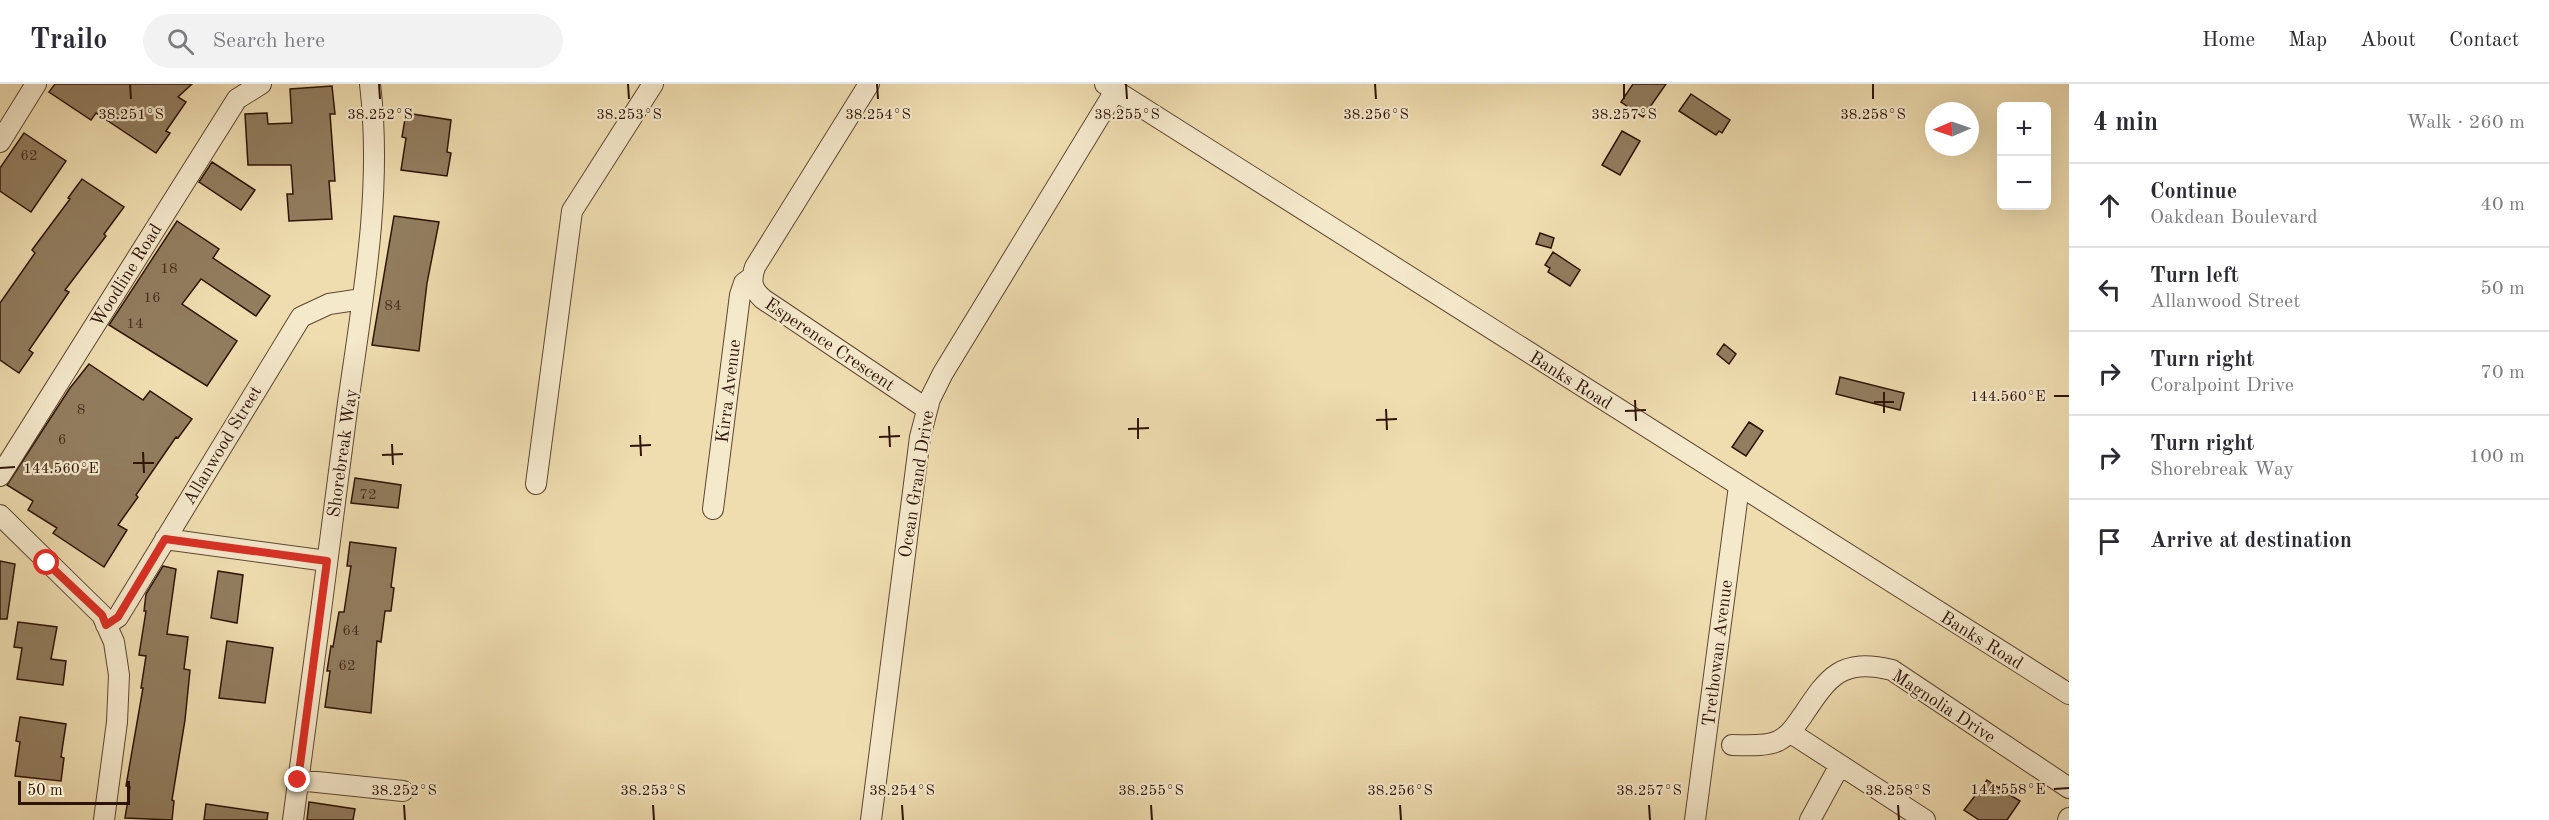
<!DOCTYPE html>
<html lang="en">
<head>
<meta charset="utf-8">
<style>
  :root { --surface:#fff; --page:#f2f2f3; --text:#2b2b33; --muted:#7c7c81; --line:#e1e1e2 }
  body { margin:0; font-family:"Old Standard TT",serif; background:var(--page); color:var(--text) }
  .controls { position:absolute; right:18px; top:18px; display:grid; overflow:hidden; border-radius:9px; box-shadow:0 6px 24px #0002 }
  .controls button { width:54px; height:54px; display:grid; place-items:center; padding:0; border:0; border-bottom:2px solid var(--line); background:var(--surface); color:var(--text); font:30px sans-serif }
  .compass { position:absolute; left:1925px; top:18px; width:54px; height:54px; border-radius:50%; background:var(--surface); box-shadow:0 6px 24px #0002; rotate:268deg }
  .scale { position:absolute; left:18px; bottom:15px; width:112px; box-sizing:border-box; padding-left:6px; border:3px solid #2e1408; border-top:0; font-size:16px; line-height:21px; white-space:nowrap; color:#2e1408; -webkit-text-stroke:4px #f5e9cc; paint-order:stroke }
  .stop { position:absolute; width:18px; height:18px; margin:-14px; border:4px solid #d93025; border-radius:50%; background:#fff }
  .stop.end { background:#d93025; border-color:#fff; box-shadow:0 2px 6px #0008 }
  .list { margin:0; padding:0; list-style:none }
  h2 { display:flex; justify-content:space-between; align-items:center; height:78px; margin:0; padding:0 24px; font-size:26px }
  h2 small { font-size:20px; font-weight:400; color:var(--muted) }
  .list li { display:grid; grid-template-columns:39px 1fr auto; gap:18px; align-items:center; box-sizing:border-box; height:84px; padding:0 24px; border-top:2px solid var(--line) }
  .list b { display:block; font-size:22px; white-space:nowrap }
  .list p { margin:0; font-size:20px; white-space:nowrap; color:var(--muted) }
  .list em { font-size:20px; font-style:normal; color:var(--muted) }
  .icon { flex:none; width:33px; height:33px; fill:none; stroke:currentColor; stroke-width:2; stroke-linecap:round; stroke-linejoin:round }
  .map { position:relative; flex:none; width:2069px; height:736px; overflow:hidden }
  header { display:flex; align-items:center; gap:36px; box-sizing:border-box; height:84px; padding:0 30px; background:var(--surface); border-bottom:2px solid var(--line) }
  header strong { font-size:28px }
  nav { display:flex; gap:33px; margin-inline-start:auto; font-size:21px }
  .search { width:420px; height:54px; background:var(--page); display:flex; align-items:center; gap:15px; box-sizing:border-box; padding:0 21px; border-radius:33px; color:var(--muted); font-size:22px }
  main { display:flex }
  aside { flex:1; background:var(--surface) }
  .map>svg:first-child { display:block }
  .building { fill:#927d5f; stroke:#2e1408; stroke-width:1.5 }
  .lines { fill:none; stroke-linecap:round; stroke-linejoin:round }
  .minor-casing { stroke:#5e4632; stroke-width:22 }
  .minor { stroke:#f5e9cc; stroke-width:20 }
  .route { stroke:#d93025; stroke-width:8 }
  .ticks { fill:none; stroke:#2e1408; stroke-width:2 }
  .labels { text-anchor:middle; stroke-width:4.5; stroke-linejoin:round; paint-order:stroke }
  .number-label { font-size:15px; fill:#472e1e }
  .street-label { font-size:18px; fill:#2e1408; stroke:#f5e9cc }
  .ticks-label { font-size:15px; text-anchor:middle; fill:#2e1408; stroke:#f5e9cc; stroke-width:4.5; stroke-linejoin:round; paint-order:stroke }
</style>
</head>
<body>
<header>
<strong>Trailo</strong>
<div class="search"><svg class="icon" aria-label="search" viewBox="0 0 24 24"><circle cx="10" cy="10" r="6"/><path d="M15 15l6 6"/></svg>Search here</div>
<nav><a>Home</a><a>Map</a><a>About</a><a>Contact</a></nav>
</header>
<main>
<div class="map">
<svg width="2069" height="736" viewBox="0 0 2069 736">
  <rect width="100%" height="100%" fill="#efddb0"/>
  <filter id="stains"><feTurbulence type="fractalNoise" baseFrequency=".00333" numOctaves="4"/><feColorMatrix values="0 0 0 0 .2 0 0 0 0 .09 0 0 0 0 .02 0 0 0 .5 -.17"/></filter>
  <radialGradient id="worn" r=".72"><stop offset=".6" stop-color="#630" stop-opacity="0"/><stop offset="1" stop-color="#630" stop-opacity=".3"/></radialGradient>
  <path class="building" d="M55,0H192L178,13L186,18L166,47L170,49L156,69L96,29L91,36L49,8Z
    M1633,0H1666L1643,33L1621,18Z
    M332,2L335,30H330L335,97H329L332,135L289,137L287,110H293L291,81H248L245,30L267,29L268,40L292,39L290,5Z
    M1691,10L1730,36L1722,49L1719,47L1716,51L1679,27Z
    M406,29L451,36L447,68L451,69L447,92L401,86L406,54L402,53Z
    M1622,47L1640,57L1620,91L1602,81Z
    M24,49L66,77L31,128L0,107V84Z
    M212,78L255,106L241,126L199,98Z
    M82,95L124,123L104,150L106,152L65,206L69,208L29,266L33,269L19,289L0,276V219L35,169L32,166L70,115L68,114Z
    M394,132L439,138L427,199L419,267L372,261Z
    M177,137L219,165L213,174L270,212L256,232L201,195L182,220L237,257L207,302L109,241Z
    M1540,149L1554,154L1551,164L1536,160Z
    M1553,168L1580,186L1570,202L1548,188L1550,184L1545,181Z
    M1724,260L1736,270L1729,280L1717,270Z
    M89,280L143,316L150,307L192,335L178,354L176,353L136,411L138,413L118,441L127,446L104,483L53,449L57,444L28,426L33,417L7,401L70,304Z
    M1840,293L1904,309L1900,326L1836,310Z
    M1749,338L1763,347L1746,372L1732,363Z
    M355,394L401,401L398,424L351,419Z
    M350,458L396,464L391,503L394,504L391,527H385L381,558L377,557L371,629L325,623L330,587H327L331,562L333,563L339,528H344L351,482H347Z
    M0,477L15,480L7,535H0Z
    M163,482L176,485L167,550L188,553L184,585L190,586L185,636L172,716L174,717L172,736L125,734L130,703L126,702L143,604H141L146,572L139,571L146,527H144L146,510Z
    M218,487L243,491L237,539L211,534Z
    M18,538L57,543L51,575L66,577L63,601L17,595L22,564L14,563Z
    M227,557L273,564L265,619L219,614Z
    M20,633L66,640L61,673L64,674L61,697L15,692L20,658L16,657Z
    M1987,696L1999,704L2001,701L2012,708L2010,711L2020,717L2007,736H1979L1964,726Z
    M309,718L355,725L353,736H307Z
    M206,720L268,729L267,736H204Z"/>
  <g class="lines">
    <defs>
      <path id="minor" d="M869,0L755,183C750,198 752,205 763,215L927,325
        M1105,0L2069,610
        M0,58L36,0
        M0,392L237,15L261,0
        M536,400L572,127L653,0
        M713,425L740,211L744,199L752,193
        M0,431L102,531L114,558L119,591L117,638L104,736
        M165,455L327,477
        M106,541L118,533L301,233L329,220L362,215
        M1791,649L1925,736
        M1732,661C1746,661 1765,663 1778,657C1790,651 1795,642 1803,631C1829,592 1841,574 1892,586L2069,704
        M298,696L403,707
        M293,736C312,599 329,463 347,326C362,219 383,108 370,0
        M871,736L920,353L930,315L943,289L1115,7
        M1695,736L1739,402
        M1810,736L1840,681
        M2068,736L2069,734"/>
    </defs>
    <use href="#minor" class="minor-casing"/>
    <use href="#minor" class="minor"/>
  </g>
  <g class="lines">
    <path class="route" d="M47,479L102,531L106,541L118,533L165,455L327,477L298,696"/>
  </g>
  <path class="ticks" d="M130,0L131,15M379,0L380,15M628,0L629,15M877,0L878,15M1126,0L1127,15M1375,0L1376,15M1624,0V15M1873,0V15M1884,308V329M2054,312H2069M1635,316L1636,337M1874,318H1894M1386,325L1387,346M1625,327L1646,326M1138,334V355M1376,336L1397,335M889,342L890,363M1128,345L1149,344M640,351L641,372M879,353L900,352M392,360L393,381M630,362L651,361M143,368L144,389M382,371L403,370M133,379H154M0,384L15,383M2054,705L2069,704M404,721L405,736M653,721L654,736M902,721L903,736M1151,721L1152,736M1400,721L1401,736M1649,721L1650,736M1898,721L1899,736"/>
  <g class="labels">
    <g class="number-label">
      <text x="29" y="76">62</text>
      <text x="169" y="189">18</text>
      <text x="152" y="218">16</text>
      <text x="393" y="226">84</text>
      <text x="135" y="244">14</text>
      <text x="81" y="330">8</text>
      <text x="62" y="360">6</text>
      <text x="368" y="415">72</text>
      <text x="351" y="551">64</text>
      <text x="347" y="586">62</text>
    </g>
    <g class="street-label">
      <text transform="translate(126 191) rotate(-58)" y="6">Woodline Road</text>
      <text transform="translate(830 260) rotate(34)" y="6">Esperence Crescent</text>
      <text transform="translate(1571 296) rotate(32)" y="6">Banks Road</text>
      <text transform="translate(728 307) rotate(-83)" y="6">Kirra Avenue</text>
      <text transform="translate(222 361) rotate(-59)" y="6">Allanwood Street</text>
      <text transform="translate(342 369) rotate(-82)" y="6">Shorebreak Way</text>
      <text transform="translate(916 400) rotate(-81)" y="6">Ocean Grand Drive</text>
      <text transform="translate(1982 556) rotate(32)" y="6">Banks Road</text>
      <text transform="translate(1717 569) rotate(-83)" y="6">Trethowan Avenue</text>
      <text transform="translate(1944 622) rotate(33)" y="6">Magnolia Drive</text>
    </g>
  </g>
  <g class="ticks-label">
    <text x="131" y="35">38.251°S</text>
    <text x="380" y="35">38.252°S</text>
    <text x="629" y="35">38.253°S</text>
    <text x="878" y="35">38.254°S</text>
    <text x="1127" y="35">38.255°S</text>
    <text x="1376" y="35">38.256°S</text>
    <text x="1624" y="35">38.257°S</text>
    <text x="1873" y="35">38.258°S</text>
    <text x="2008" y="317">144.560°E</text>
    <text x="61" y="389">144.560°E</text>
    <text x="2008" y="710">144.558°E</text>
    <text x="404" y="711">38.252°S</text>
    <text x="653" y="711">38.253°S</text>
    <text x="902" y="711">38.254°S</text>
    <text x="1151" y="711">38.255°S</text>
    <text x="1400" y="711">38.256°S</text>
    <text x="1649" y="711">38.257°S</text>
    <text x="1898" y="711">38.258°S</text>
  </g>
  <rect width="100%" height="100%" filter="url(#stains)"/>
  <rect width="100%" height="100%" fill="url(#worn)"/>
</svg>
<div class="controls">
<button>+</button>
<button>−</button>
</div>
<svg class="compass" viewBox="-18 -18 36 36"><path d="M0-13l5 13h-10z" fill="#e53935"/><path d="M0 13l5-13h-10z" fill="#7c7c81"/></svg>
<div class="scale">50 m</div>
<div class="stop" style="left:47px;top:479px"></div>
<div class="stop end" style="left:298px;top:696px"></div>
</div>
<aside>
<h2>4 min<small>Walk · 260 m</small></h2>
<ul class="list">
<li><svg class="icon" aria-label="ahead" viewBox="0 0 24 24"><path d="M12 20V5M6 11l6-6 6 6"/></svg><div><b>Continue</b><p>Oakdean Boulevard</p></div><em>40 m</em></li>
<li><svg class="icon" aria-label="left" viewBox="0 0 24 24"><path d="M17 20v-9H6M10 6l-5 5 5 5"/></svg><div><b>Turn left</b><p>Allanwood Street</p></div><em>50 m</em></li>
<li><svg class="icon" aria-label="right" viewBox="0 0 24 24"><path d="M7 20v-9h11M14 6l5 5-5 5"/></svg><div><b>Turn right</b><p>Coralpoint Drive</p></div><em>70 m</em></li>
<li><svg class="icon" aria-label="right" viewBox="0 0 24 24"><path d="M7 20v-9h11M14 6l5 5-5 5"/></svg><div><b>Turn right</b><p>Shorebreak Way</p></div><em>100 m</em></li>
<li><svg class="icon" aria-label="arrive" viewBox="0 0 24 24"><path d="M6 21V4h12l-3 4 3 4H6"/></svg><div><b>Arrive at destination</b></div></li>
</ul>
</aside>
</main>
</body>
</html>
